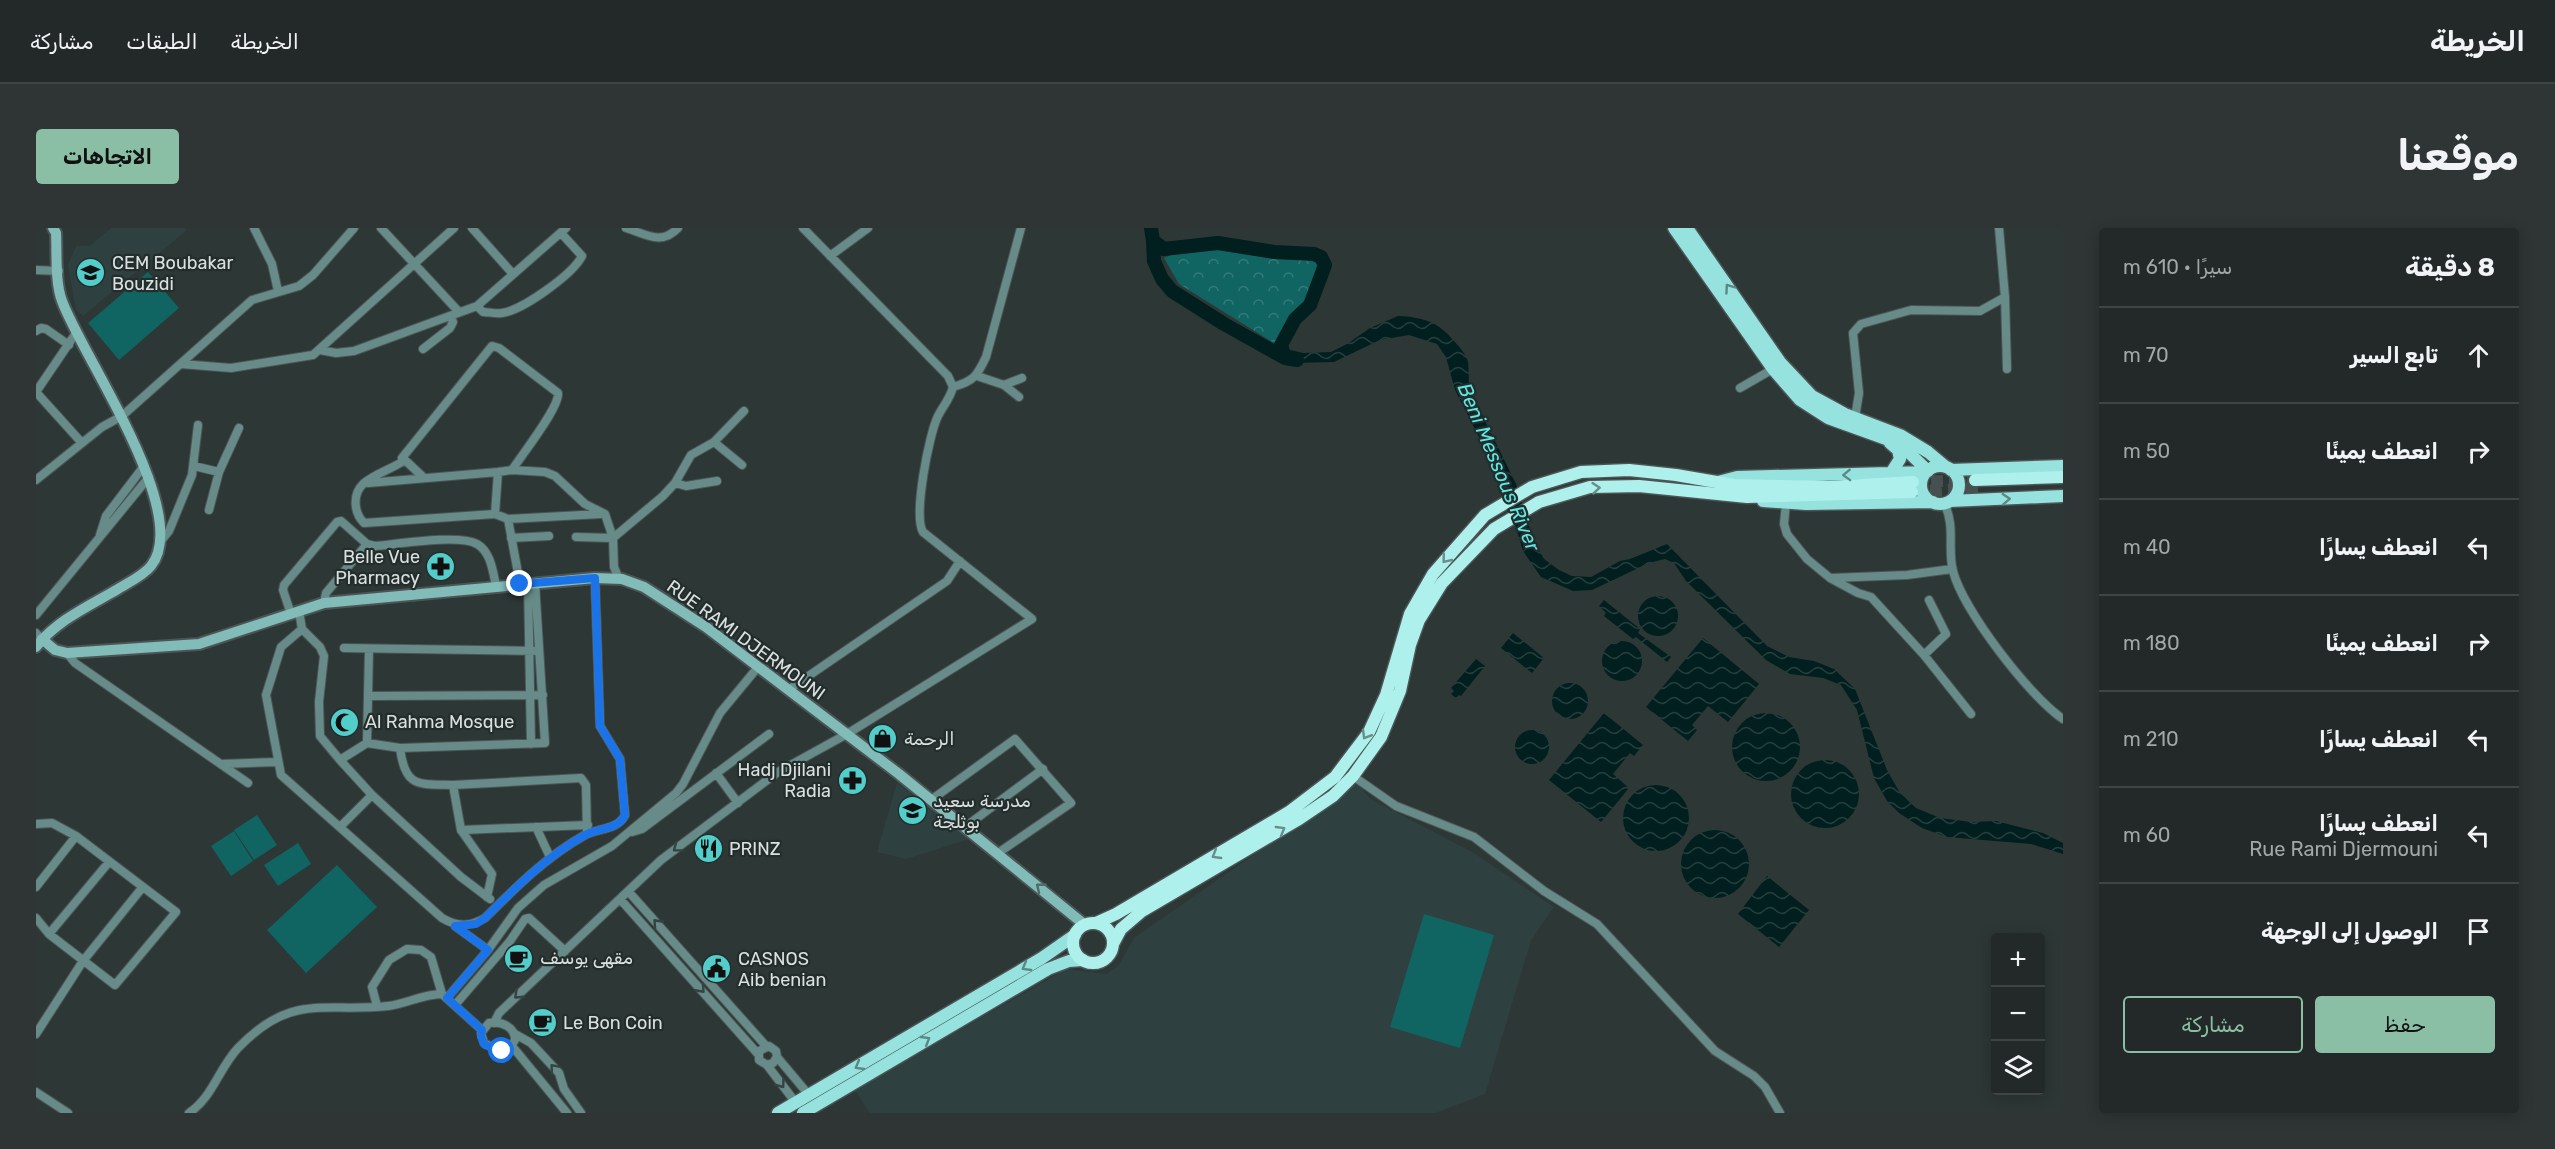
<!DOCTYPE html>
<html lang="ar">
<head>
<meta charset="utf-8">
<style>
  :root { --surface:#222928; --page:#2e3534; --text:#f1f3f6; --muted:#a2a6a8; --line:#3f4545; --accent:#8abfa5 }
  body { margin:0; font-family:Rubik,Vazirmatn,sans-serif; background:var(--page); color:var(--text); direction:rtl }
  .controls { position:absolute; right:18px; bottom:18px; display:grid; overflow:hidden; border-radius:6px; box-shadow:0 3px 15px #0003 }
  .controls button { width:54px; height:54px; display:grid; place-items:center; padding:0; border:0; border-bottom:2px solid var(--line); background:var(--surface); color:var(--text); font:30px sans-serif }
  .stop { position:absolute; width:18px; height:18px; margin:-14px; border:4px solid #1a73e8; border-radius:50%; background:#fff }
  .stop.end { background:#1a73e8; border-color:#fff; box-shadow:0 2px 6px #0008 }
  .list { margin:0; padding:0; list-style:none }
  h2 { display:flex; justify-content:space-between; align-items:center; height:78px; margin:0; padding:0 24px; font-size:26px }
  h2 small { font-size:20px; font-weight:400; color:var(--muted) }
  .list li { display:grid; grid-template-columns:39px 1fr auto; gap:18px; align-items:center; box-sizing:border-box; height:96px; padding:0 24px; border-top:2px solid var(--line) }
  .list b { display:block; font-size:22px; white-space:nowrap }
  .list p { margin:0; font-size:20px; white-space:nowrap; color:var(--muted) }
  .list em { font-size:20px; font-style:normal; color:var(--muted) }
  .actions { display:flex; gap:12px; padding:18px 24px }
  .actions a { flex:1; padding:14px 0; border:2px solid var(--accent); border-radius:6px; text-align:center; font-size:21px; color:var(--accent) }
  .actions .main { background:var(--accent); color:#111 }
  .icon { flex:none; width:33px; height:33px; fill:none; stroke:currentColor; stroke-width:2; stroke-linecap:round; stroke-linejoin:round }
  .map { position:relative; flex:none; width:2027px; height:885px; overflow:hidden; direction:ltr; border-radius:6px }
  header { display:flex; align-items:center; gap:36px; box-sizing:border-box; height:84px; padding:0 30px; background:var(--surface); border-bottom:2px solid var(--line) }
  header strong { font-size:28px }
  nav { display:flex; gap:33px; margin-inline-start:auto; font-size:21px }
  .intro { display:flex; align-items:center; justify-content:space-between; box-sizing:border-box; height:144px; padding:0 36px }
  h1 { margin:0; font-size:42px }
  .button { padding:15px 27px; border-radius:6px; background:var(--accent); color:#111; font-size:21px; font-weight:700 }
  main { display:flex; gap:36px; padding:0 36px }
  aside { flex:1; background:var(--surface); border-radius:6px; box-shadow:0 3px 15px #0003 }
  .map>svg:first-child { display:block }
  .built { fill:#2e4140 }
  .forest { fill:url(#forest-crowns) }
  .pitch { fill:#106562 }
  .water { fill:url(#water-waves) }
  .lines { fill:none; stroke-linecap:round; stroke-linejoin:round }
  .river { stroke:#011f1e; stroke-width:14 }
  .trunk-tunnel { stroke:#475050; stroke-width:12; stroke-dasharray:12 6; stroke-linecap:butt }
  .minor-casing { stroke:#4c5555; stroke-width:10 }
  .secondary-casing { stroke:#4c5555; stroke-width:14 }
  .primary-casing { stroke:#4c5555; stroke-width:15 }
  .trunk-casing { stroke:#4c5555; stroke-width:15 }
  .minor { stroke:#678b89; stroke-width:8 }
  .secondary { stroke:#82bcb9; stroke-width:10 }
  .primary { stroke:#95e2de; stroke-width:12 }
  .trunk { stroke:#aef0ec; stroke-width:12 }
  .oneway { stroke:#5c8885 }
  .oneway2 { stroke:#688e8c }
  .oneway3 { stroke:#344443 }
  .oneway4 { stroke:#4e6d6b }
  .route { stroke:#1a73e8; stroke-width:8 }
  .labels { text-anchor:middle; stroke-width:4.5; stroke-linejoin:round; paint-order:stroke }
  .poi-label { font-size:18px; fill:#dae0e0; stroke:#232d2c; text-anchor:start }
  .street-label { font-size:18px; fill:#dae0e0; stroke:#232d2c }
  .water-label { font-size:20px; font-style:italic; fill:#5ee8e4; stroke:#232d2c }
</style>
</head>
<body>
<header>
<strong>الخريطة</strong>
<nav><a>الخريطة</a><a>الطبقات</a><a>مشاركة</a></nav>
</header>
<div class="intro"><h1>موقعنا</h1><a class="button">الاتجاهات</a></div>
<main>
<aside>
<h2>8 دقيقة<small>سيرًا · 610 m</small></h2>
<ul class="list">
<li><svg class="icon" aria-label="ahead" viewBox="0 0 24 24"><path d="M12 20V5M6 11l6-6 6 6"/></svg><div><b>تابع السير</b></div><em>70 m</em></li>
<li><svg class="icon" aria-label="right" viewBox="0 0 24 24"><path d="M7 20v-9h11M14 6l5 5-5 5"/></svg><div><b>انعطف يمينًا</b></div><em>50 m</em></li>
<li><svg class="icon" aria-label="left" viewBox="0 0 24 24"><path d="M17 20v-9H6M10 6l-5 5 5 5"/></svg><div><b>انعطف يسارًا</b></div><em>40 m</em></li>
<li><svg class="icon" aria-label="right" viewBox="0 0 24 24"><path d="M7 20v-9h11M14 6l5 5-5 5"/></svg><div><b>انعطف يمينًا</b></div><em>180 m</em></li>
<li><svg class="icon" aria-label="left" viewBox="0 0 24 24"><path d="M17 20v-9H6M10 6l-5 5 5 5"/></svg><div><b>انعطف يسارًا</b></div><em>210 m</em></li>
<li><svg class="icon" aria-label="left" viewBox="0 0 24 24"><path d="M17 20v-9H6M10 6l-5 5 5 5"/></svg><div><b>انعطف يسارًا</b><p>Rue Rami Djermouni</p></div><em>60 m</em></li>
<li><svg class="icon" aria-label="arrive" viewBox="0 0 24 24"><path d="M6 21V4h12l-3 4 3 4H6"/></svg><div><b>الوصول إلى الوجهة</b></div></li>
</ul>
<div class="actions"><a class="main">حفظ</a><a>مشاركة</a></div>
</aside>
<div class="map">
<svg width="2027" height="885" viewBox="0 0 2027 885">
  <defs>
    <pattern id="forest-crowns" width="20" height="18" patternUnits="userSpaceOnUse" patternTransform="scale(1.5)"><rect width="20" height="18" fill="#106562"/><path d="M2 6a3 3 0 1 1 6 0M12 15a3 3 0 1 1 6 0" fill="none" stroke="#327b78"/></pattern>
    <pattern id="water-waves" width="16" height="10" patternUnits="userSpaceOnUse" patternTransform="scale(1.5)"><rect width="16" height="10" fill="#011f1e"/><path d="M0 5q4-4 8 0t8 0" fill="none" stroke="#253f3e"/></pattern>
  </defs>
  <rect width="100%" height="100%" fill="#2d3736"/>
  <path class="built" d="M75,0H149L151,2L47,88L40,82L32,37L40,18H54Z
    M1322,554L1333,570L1436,624L1518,679L1495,712L1449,866L1399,885H834L819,862L1030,741L1071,746L1083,737L1098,710Z
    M861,555L936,610L870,631L841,624Z"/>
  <path class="forest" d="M1184,18L1277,30L1281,37L1271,76L1255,91L1242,114L1238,115L1143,56L1128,30L1147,22Z"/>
  <path class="pitch" d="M112,44L143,80L83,132L52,95Z
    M221,587L241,617L218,632L198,602Z
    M198,603L217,633L195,648L175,618Z
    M262,615L275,636L242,658L228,637Z
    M301,637L341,679L270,745L231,702Z
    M1388,686L1458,707L1424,820L1354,799Z"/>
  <path class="water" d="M1362,88C1387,89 1403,94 1419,114C1424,120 1430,126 1432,134C1433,143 1432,153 1434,162L1480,256L1498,314L1508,331L1523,342L1536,348L1555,349L1584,333L1594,331L1631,316L1731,418L1753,429L1778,433L1798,441L1819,461L1851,542L1864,565L1880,580L1904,590L1935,594L1960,593L2007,605L2027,615V626L1995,616L1911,609L1886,600L1863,585L1851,573L1838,550L1821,482L1805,457L1787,450L1754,446L1730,432L1650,353L1638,335L1629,331L1613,335L1556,362L1537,363L1505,349L1487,323L1467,256L1419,162L1410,129L1401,116L1373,107L1344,112L1298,134L1259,135L1249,130L1246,120L1267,125L1295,124L1311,116L1334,100Z
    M1602 388a20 20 0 1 1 40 0a20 20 0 1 1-40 0Z
    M1568,372L1604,401L1602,405L1635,429L1631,434L1600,409L1597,411L1568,388L1570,385L1563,378Z
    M1477,405L1508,430L1496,445L1465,420Z
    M1667,410L1723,456L1692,494L1672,478L1656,497L1661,502L1652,513L1610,479Z
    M1566 433a20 20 0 1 1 40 0a20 20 0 1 1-40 0Z
    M1440,431L1449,438L1425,468L1423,467L1420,470L1415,466L1418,463L1415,460Z
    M1516 473a18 18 0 1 1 36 0a18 18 0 1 1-36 0Z
    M1568,485L1607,517L1598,528L1594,525L1577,546L1593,560L1565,594L1513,552Z
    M1696 519a34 34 0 1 1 68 0a34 34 0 1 1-68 0Z
    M1479 519a17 17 0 1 1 34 0a17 17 0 1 1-34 0Z
    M1755 566a34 34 0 1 1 68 0a34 34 0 1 1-68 0Z
    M1587 590a33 33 0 1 1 66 0a33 33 0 1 1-66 0Z
    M1645 636a34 34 0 1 1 68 0a34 34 0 1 1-68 0Z
    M1731,648L1773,682L1743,719L1702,686Z"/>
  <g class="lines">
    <path class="river" d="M1115,0L1117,13L1128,21L1182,15L1238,24L1278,26L1285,29L1289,37L1274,77L1259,91L1245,117L1249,130L1261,132
      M1117,13L1118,33L1126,51L1136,63L1188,96L1249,130"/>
    <path class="trunk-tunnel" d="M1877,254L1939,252
      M1876,264L1942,260"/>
    <defs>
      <path id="minor" d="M218,0L236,36L242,63
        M345,0L423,84
        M436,0L477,46
        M590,0C610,6 625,18 642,0
        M1963,0L1969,69L1971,141
        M794,28L832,0
        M0,42L23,43
        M441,78L447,84C453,84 460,86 466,85C487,82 537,46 546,28L525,5
        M0,103L5,100L10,101L33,117
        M387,121L414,100L417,94L415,89
        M284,122L300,125L318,123L441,78L530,0
        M145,136L195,140L277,127L418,0
        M941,148L968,157L983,169
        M968,157L986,150
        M917,159C938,153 941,148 950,129L985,0
        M1704,160L1737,141
        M0,164L40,105
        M0,164L46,215
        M1819,190L1823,165L1817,105L1825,96L1875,82L1944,83L1969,69
        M678,214L706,237
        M369,232L388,250
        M158,238L183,244L173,282
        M476,242C485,228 524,179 522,165L463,120L456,118L366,230L369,232C356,241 338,246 327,256C316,267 318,285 328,295L459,286L462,244L476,242L509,244L519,248L549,276L569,286L577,310L540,309
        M183,244L203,200
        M0,252L66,199L86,188L216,72L263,58L277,47L318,0
        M332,255L462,244
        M639,255L650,258L681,253
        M1750,275L1748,296L1751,306L1771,331L1794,350L1822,365L1835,369L1888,427L1935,486
        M1908,275C1920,299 1911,320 1917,343C1927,382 1994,469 2027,491
        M459,286L472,291L565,286
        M472,291L484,356
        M64,307L70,288L108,238
        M475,310L513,308
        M125,313L133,303L156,247L162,197
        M1795,350L1871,347L1916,341
        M583,351L578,339L577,310L627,268L639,255L655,227L678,214L708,183
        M492,356L495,516
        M288,375L290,365L331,316
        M263,383L266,401L284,419L288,428L283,474L284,508L304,532L331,515L364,520C369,560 382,556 417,557L425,602L456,646L451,669
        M255,386L247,362L248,357L301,294L305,293L331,316L339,318C362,316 424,306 441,316C455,324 457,344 460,358
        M0,387L113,249
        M266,401L245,419L230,467L245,547L406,690C421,699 434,699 449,690C480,659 511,628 549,607C562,600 582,602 589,587L584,531L564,498L559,350
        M0,405L6,411
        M308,420L503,423
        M31,425L39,435L212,555
        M1888,427L1910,406L1893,372
        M752,462L911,353L924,333
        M333,468L507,467
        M331,515L333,421
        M364,520L509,515L499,355
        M304,532L336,567L425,649L454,671
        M185,536L242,534
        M680,545L702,575
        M1317,548L1360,578L1438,609L1508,663L1561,696L1679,823L1718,848L1729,859L1744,885
        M417,557L545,550L550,557L551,606
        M895,572L979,511L1035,575L962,625
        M0,596L16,595L40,608L140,684L79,757L13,706L0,690
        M304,599L336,567
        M500,599L514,629
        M929,599L1007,541
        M425,602L552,597
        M596,604L606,601L733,506
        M0,659L40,608
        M592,663L730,818
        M584,671L722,826
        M419,698L452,722L482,680L508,657L576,618L640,565L647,556L684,485L722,439
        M13,706L73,634
        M411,770L452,722
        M419,777L474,713L489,691L493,690L529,723
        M341,778L336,759L353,732L371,721L385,722L395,729L406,766
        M453,795C466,793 479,799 479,812L474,820L463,823L448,815L445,805Z
        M458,795L463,785L625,632L742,544L811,506L996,391L887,304C877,288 893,206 902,188C907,178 914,171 917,159L912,148L767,0
        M0,806L47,733L106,660
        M479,806L495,815L523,845L528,861L545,885
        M476,818L531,885
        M741,829L773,867
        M731,837L737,835L741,829L740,823L733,818L723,823V832L731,837L760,875
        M0,864L32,885
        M153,885C177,869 183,840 202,820C256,764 287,785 352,778C370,776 387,766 406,766L446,802"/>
      <path id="secondary" d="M6,411L19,422L31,425L163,416L288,375L559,350L586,351L608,359L670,399L863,546L1049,697
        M0,419C21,392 53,378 82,361C93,354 107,348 115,338C157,285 46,128 26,73C19,55 21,26 20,5L17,0"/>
      <path id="primary" d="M1638,0L1737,141L1764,172L1792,190L1864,216L1892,243
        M1651,0L1744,134L1776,168L1809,186L1864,207L1892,224L1910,239
        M1854,215L1862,222L1864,231L1855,245
        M1885 257a19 19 0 1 1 38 0a19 19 0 1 1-38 0Z
        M1915,242L2027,238
        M1682,254L1701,249L1890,244
        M1727,273L1770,276L1897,274
        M1914,273L2027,268
        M742,885L1006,730L1039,707
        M767,885L1012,741L1033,733L1047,732"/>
      <path id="trunk" d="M1939,252L2027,249
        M1060,695L1080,686L1253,584L1299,549L1333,504L1350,467L1374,386L1397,346L1449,287L1496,259L1545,244L1593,242L1640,247L1698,257L1793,259L1877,254
        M1037 715a20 20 0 1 1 40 0a20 20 0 1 1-40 0Z
        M1077,716L1085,701L1106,683L1263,591L1297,568L1317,548L1345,509L1364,463L1374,417L1383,392L1406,355L1458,301L1503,274L1554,259L1603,258L1711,269L1876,264"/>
    </defs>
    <use href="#minor" class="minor-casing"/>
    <use href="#secondary" class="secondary-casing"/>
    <use href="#primary" class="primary-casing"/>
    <use href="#trunk" class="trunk-casing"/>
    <use href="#minor" class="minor"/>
    <use href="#secondary" class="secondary"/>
    <use href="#primary" class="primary"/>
    <use href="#trunk" class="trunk"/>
  </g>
  <defs><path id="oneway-chevron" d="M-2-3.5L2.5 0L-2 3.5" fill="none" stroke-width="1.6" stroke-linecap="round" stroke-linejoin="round" transform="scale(1.5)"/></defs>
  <g class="oneway">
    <use href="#oneway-chevron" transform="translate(1693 60) rotate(-125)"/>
    <use href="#oneway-chevron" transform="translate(1811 247) rotate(178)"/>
    <use href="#oneway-chevron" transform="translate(1970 271) rotate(-3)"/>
    <use href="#oneway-chevron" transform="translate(990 739) rotate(150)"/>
    <use href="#oneway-chevron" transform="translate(890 812) rotate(-31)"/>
    <use href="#oneway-chevron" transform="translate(823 838) rotate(150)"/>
  </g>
  <g class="oneway2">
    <use href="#oneway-chevron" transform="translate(1560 260) rotate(-5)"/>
    <use href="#oneway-chevron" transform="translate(1410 331) rotate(129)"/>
    <use href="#oneway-chevron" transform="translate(1330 507) rotate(121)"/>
    <use href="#oneway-chevron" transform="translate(1245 602) rotate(-30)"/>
    <use href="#oneway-chevron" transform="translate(1180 627) rotate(149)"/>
  </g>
  <g class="oneway3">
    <use href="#oneway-chevron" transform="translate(641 620) rotate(143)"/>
    <use href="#oneway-chevron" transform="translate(621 695) rotate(-132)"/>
    <use href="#oneway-chevron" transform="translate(665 761) rotate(48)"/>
    <use href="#oneway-chevron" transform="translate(482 767) rotate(137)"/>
    <use href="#oneway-chevron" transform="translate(518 840) rotate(-130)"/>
    <use href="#oneway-chevron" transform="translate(745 856) rotate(53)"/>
  </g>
  <use class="oneway4" href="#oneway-chevron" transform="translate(1004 659) rotate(-141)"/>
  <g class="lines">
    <path class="route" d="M466,823L449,817L445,809L446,802L411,770L452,722L419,698L440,696L449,690C480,659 511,628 549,607C562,600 582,602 589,587L584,531L564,498L559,350L484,356"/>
  </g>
  <defs>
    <symbol id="school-disc" viewBox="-11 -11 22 22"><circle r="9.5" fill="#53cdc9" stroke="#232d2c"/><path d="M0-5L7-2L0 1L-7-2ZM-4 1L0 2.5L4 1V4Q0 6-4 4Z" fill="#111"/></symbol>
    <symbol id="pharmacy-disc" viewBox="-11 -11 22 22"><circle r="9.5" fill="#53cdc9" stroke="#232d2c"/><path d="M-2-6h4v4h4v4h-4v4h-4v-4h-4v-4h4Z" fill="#111"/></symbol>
    <symbol id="mosque-disc" viewBox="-11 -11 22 22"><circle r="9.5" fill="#53cdc9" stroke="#232d2c"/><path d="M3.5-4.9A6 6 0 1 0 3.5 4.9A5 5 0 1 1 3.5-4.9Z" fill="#111"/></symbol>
    <symbol id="shop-disc" viewBox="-11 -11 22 22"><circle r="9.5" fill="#53cdc9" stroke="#232d2c"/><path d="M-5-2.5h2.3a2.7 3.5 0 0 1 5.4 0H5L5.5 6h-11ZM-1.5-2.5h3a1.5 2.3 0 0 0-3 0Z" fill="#111"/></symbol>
    <symbol id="restaurant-disc" viewBox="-11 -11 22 22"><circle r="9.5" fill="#53cdc9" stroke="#232d2c"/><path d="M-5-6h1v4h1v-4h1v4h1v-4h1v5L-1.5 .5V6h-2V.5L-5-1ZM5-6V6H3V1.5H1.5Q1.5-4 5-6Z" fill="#111"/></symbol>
    <symbol id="cafe-disc" viewBox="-11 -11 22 22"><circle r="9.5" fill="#53cdc9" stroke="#232d2c"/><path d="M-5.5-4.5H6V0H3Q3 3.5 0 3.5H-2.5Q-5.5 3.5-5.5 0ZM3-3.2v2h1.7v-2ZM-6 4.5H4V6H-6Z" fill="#111"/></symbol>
    <symbol id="civic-disc" viewBox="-11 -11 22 22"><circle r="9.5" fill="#53cdc9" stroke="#232d2c"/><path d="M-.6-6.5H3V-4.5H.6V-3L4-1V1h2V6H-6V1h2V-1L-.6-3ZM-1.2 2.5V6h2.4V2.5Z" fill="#111"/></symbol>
  </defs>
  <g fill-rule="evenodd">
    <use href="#school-disc" x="38" y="28" width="33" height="33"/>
    <use href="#pharmacy-disc" x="388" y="322" width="33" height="33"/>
    <use href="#mosque-disc" x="292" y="478" width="33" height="33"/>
    <use href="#shop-disc" x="830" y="494" width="33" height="33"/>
    <use href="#pharmacy-disc" x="800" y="536" width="33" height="33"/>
    <use href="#school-disc" x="860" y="566" width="33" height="33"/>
    <use href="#restaurant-disc" x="656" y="604" width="33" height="33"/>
    <use href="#cafe-disc" x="466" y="714" width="33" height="33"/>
    <use href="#civic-disc" x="664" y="724" width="33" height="33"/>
    <use href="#cafe-disc" x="490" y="778" width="33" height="33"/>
  </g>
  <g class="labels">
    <g class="poi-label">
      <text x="76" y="41">CEM Boubakar<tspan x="76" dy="21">Bouzidi</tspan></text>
      <text x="384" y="335" text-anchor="end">Belle Vue<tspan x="384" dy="21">Pharmacy</tspan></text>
      <text x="329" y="500">Al Rahma Mosque</text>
      <text x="868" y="517">الرحمة</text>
      <text x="795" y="548" text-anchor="end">Hadj Djilani<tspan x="795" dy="21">Radia</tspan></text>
      <text x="897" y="579">مدرسة سعيد<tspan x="897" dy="21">بوثلجة</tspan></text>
      <text x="693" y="627">PRINZ</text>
      <text x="504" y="736">مقهى يوسف</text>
      <text x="702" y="737">CASNOS<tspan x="702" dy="21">Aib benian</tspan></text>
      <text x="527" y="801">Le Bon Coin</text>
    </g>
    <g class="street-label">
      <text transform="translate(710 412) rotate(36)" y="6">RUE RAMI DJERMOUNI</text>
    </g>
    <g class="water-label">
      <text transform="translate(1463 239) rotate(67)" y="7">Beni Messous River</text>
    </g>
  </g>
</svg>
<div class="controls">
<button>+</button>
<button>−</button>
<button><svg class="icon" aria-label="layers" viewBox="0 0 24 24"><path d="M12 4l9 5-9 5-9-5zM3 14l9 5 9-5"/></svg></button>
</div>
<div class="stop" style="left:466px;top:823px"></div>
<div class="stop end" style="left:484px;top:356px"></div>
</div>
</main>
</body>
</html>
